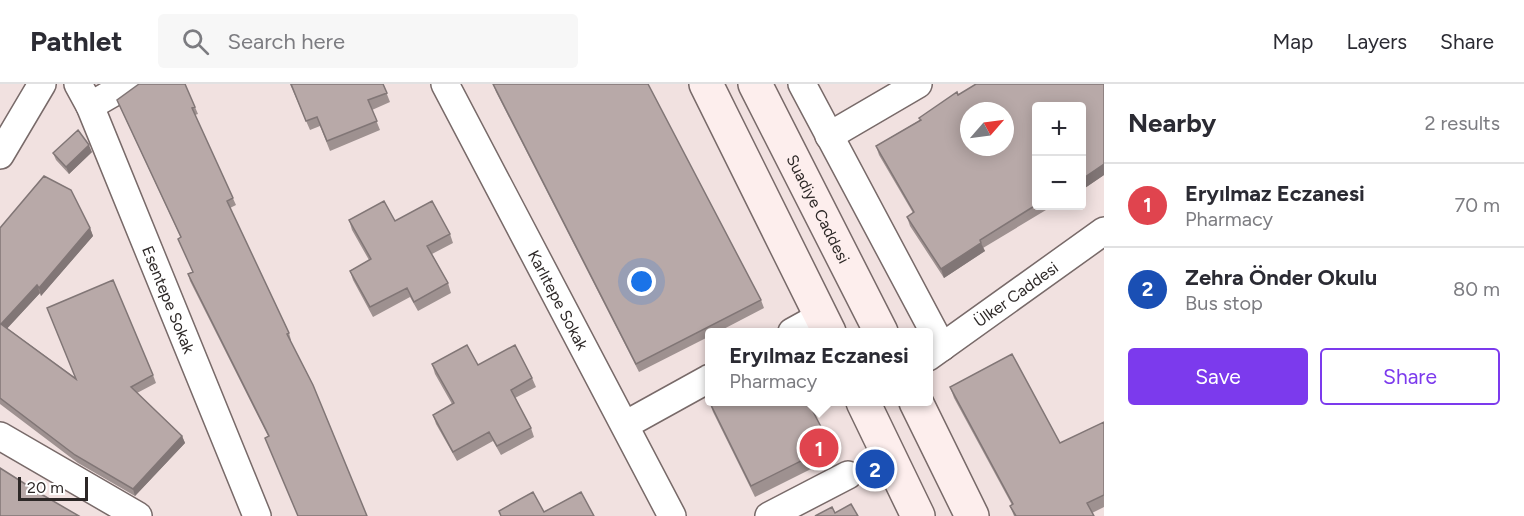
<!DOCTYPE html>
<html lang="en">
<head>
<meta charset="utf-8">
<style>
  :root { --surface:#fff; --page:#f7f7f7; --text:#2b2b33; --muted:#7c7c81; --line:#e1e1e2; --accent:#7c3aed }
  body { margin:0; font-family:Figtree,sans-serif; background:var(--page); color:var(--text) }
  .controls { position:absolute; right:18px; top:18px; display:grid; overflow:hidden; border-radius:6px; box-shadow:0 3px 15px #0003 }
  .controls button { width:54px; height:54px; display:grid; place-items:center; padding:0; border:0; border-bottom:2px solid var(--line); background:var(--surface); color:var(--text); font:30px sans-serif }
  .compass { position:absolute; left:960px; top:18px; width:54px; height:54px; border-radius:50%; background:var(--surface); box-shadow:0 3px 15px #0003; rotate:62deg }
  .scale { position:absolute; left:18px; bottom:15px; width:70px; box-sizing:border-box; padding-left:6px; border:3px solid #2d2827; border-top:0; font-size:16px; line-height:21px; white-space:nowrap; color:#2d2827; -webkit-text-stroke:4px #fff; paint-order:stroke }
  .you { position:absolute; left:642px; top:198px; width:21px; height:21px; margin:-15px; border:4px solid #fff; border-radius:50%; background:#1a73e8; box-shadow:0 0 0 9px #1a73e833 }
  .badge { display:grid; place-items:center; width:39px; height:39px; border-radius:50%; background:var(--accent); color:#fff; font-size:20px; font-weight:700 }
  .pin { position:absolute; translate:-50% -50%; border:3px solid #fff; box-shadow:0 2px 6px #0006 }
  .popup { position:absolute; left:705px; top:244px; width:228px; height:78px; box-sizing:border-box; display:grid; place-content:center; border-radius:6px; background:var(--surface); filter:drop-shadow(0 2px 4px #0005); font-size:20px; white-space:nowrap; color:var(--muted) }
  .popup b { font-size:22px; color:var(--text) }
  .popup::after { content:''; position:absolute; left:50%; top:100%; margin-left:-12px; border:12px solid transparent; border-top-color:var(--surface) }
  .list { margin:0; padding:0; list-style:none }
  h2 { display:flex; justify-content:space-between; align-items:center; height:78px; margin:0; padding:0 24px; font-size:26px }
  h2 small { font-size:20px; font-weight:400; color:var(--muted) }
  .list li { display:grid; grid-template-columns:39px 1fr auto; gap:18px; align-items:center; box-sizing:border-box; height:84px; padding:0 24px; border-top:2px solid var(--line) }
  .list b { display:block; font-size:22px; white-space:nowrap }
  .list p { margin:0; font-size:20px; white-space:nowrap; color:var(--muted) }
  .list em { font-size:20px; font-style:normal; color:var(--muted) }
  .actions { display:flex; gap:12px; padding:18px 24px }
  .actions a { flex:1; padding:14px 0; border:2px solid var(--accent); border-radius:6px; text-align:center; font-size:21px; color:var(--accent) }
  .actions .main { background:var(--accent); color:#fff }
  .icon { flex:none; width:33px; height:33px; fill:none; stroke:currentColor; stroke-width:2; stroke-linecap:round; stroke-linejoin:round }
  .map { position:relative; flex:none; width:1104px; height:432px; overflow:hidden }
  header { display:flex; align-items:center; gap:36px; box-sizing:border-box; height:84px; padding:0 30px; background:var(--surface); border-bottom:2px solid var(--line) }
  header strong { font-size:28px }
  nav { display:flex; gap:33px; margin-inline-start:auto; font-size:21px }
  .search { width:420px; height:54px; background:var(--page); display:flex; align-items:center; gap:15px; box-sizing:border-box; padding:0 21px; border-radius:6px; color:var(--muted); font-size:22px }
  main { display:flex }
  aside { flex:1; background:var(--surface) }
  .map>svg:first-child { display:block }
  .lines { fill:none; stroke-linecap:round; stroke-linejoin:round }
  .minor-casing { stroke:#786a69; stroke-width:30 }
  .secondary-casing { stroke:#786a69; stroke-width:36 }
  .minor { stroke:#fff; stroke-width:27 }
  .secondary { stroke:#fdeeed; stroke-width:33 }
  .wall { fill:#9e9190 }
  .shaded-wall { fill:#817676 }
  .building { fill:#b8a9a8; stroke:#817676; stroke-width:1.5; fill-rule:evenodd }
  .labels { text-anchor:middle; stroke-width:5; stroke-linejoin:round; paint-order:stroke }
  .street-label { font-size:16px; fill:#2d2827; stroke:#fff }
</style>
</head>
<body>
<header>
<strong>Pathlet</strong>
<div class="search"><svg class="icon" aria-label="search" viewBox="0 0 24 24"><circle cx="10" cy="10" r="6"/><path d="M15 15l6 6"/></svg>Search here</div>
<nav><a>Map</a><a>Layers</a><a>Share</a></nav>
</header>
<main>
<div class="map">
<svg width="1104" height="432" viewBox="0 0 1104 432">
  <rect width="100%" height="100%" fill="#f1e1e0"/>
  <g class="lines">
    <defs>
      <g id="minor">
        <path id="s1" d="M78,0L90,22L257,432"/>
        <path id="s2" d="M445,0L672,432"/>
        <path d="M802,0L942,263"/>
        <path d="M90,22L128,0"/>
        <path d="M829,52L918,0"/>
        <path d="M0,71L42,0"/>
        <path d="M792,248L821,232"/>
        <path id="s3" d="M928,273L1104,147"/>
        <path d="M625,341L710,294"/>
        <path d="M0,352L138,432"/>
        <path d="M769,432L848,391"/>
      </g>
      <g id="secondary">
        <path d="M706,0L829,248"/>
        <path id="s4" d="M755,0L881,248"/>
        <path d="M863,318L918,432"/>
        <path d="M916,318L972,432"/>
      </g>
    </defs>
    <use href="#minor" class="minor-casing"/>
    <use href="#secondary" class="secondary-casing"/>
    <use href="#minor" class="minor"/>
    <use href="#secondary" class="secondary"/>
  </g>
  <path class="wall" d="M290,0H383L390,18L372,26L380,46L330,67L320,42L310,46Z
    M493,0L761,216L764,224L716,249H710V252L639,288L496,8Z
    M1104,0V91L1082,106V22L1036,122H1058L1053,125L1051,123L983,164L985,167L944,194L910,142L907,133L913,129L879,71L876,62L920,36L919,34L958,11Z
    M139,1L195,23L198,30L195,31L236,121L230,124L289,249L291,256L290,257L313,301L268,352L190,197L188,190L193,188L178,155L181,154L120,23L117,16Z
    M92,68L69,90L56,76L53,69Z
    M349,136L450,150L453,159L432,170L448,199L451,209L418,227L410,213L373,233L353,196L350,187L369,176L352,146Z
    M0,144H90L93,152L41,212L40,209L7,244L76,294L153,291L156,299L137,309L182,352L185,359L135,412L78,379L0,320Z
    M432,280L478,281L532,294L536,303L515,314L531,344L534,353L501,371L493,357L457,377L436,340L433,331L452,320L435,290Z
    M950,303L1060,359L1104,338V423L1092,429L1094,432H1014L1010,422L1012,421L954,314Z
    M709,317L831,362L835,373L755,413L713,328Z"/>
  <path class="shaded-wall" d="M89,61L92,68L69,90L66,83Z
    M1104,80V91L1082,106V95Z
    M1051,122H1058L1053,125Z
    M90,144L93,152L41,212L39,204Z
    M981,159L985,167L944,194L941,185Z
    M37,201L40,209L4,248L1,240Z
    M182,352L185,359L135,412L133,405Z"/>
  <path class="building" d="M139,0H185L195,23L192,24L233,114L227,117L289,249L287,250L313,301L367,432H298L265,354L269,352L188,190L193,188L178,155L181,153L117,16Z
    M291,0H383L387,9L368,16L377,37L327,57L317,33L306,37Z
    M493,0H648L761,216L636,280Z
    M976,0H1104V80L1082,95V22H1036V121L980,156L981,159L941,185L907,133L914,128L876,62L921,36L919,34L957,8L958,11ZM969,27H1005V63H969Z
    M78,46L89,61L66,83L53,69Z
    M44,92L71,106L90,144L39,204L37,201L1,240L76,295L47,224L113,196L153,291L131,303L182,352L133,405L75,371L0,314V144Z
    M384,117L395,137L432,117L450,150L427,162L448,199L414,218L407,204L370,223L350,187L371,175L349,136Z
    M467,261L478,281L515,261L532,294L511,306L531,344L497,362L489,348L453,368L433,331L454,319L432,280Z
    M1012,270L1060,359L1104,338V411L1087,419L1094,432H1016L1010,422L1013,420L950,303Z
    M710,316V318H808L831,362L751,402L709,317Z
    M0,384L41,410L79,432H0Z
    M533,408L544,428L581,408L594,432H501L499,427Z
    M851,420L858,432H815L832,423L835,429Z"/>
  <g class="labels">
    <g class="street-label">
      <text dy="6" stroke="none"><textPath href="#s4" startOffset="140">Suadiye Caddesi</textPath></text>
      <text dy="6" stroke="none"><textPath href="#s3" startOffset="108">Ülker Caddesi</textPath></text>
      <text dy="6" stroke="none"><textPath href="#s1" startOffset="234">Esentepe Sokak</textPath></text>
      <text dy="6" stroke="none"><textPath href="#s2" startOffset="244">Karlıtepe Sokak</textPath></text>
    </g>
  </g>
</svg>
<div class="controls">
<button>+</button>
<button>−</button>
</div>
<svg class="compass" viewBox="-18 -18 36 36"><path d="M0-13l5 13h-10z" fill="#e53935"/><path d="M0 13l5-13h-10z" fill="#7c7c81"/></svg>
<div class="scale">20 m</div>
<div class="you"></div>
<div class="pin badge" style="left:819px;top:364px;background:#e0444e">1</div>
<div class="popup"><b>Eryılmaz Eczanesi</b>Pharmacy</div>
<div class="pin badge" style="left:875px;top:385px;background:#1a4fb4">2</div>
</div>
<aside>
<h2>Nearby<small>2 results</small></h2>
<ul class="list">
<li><span class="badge" style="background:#e0444e">1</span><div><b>Eryılmaz Eczanesi</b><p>Pharmacy</p></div><em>70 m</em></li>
<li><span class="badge" style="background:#1a4fb4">2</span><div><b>Zehra Önder Okulu</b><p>Bus stop</p></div><em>80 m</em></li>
</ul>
<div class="actions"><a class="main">Save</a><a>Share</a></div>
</aside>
</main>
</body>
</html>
